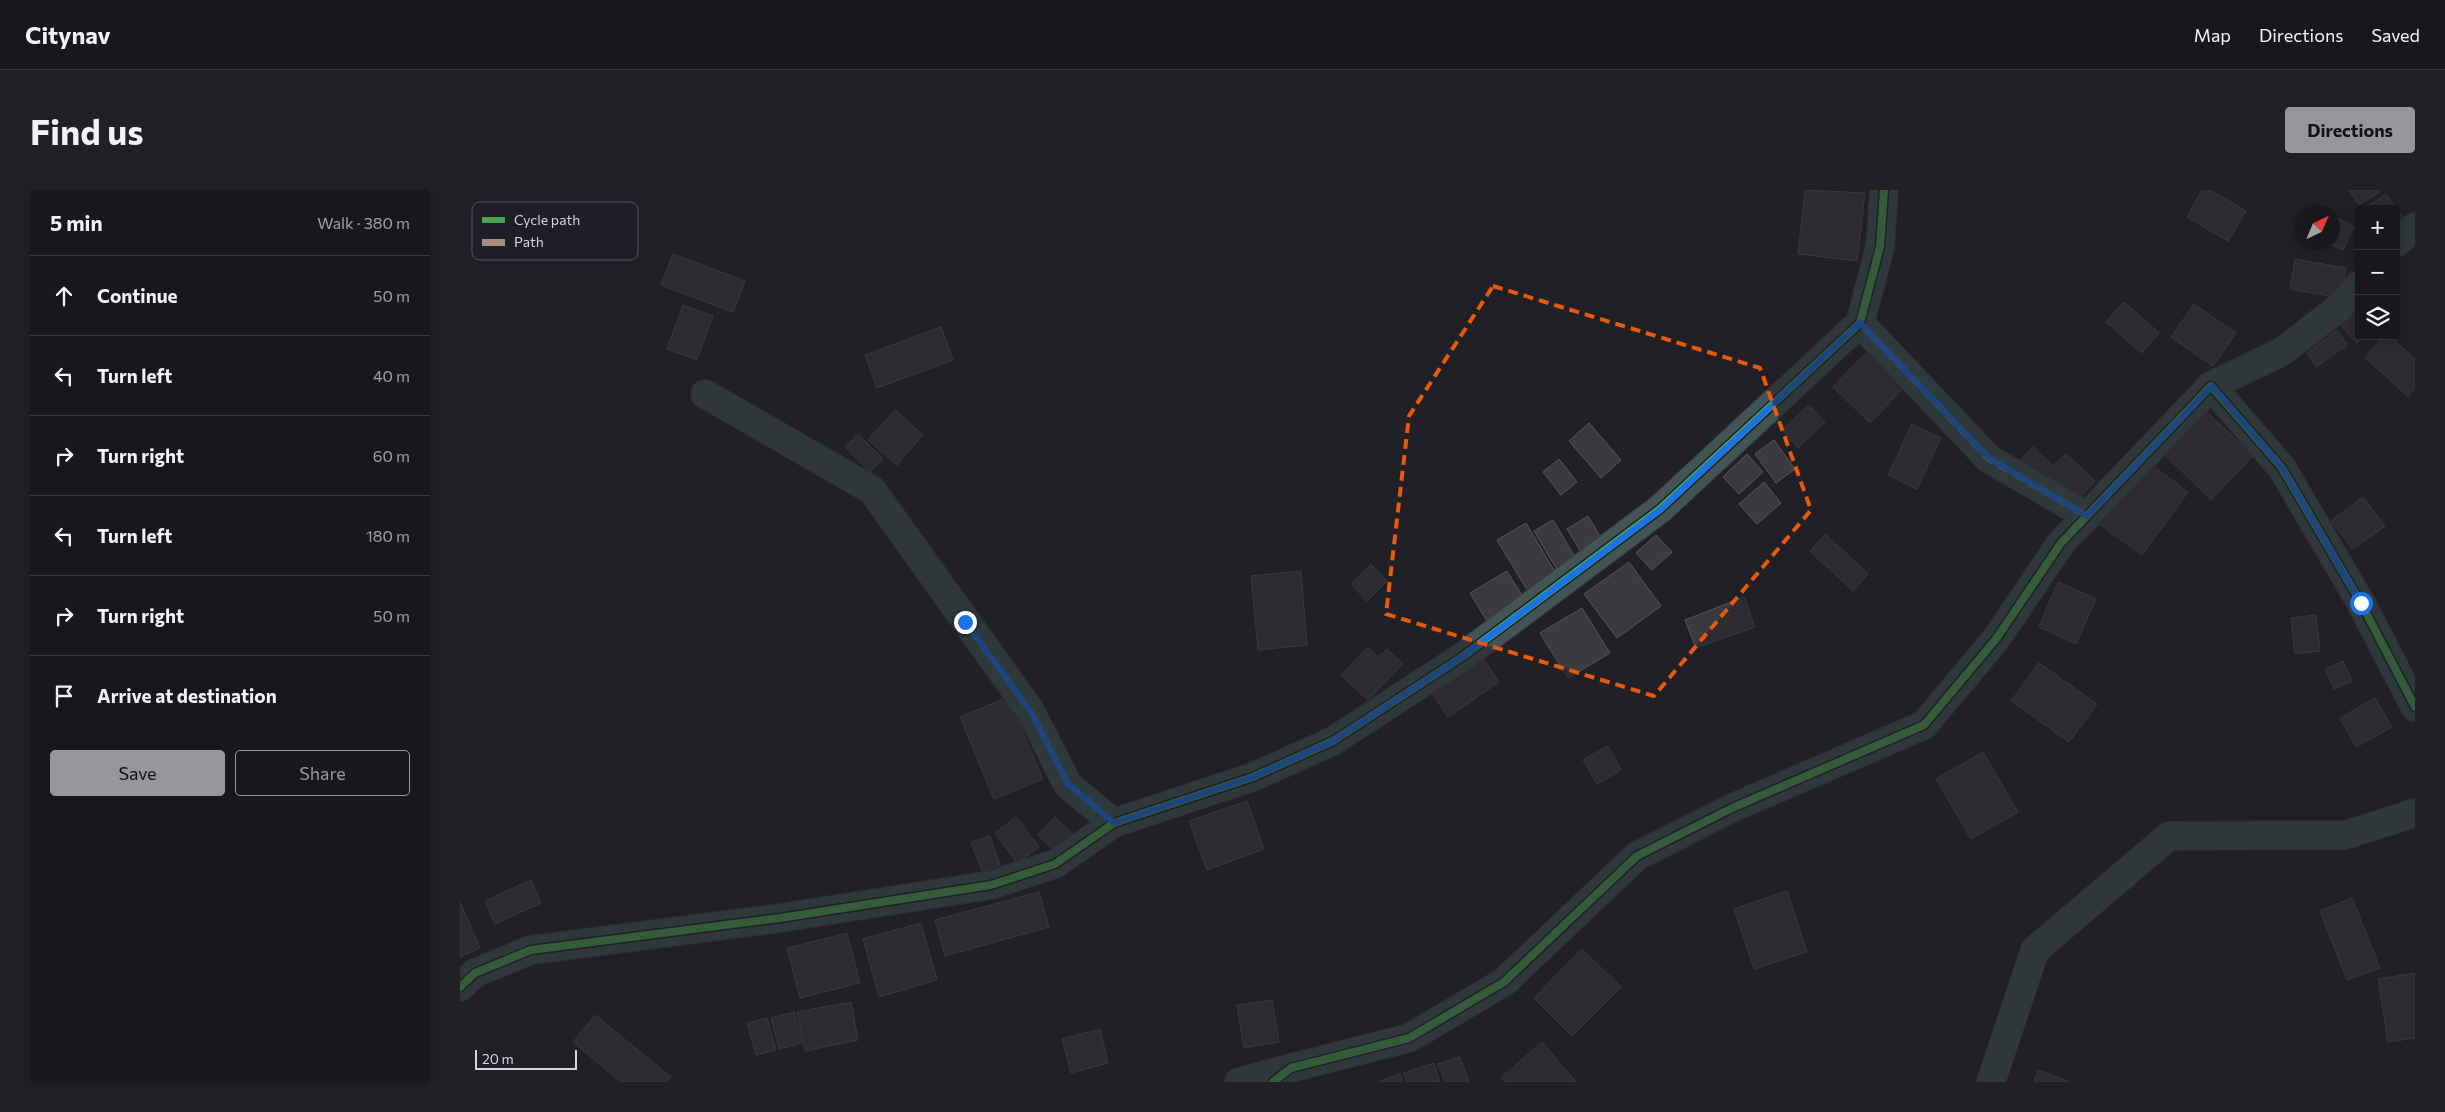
<!DOCTYPE html>
<html lang="en">
<head>
<meta charset="utf-8">
<style>
  :root { --surface:#18181c; --page:#212125; --text:#f1f3f6; --muted:#9fa0a3; --line:#36373b; --accent:#96969d }
  body { margin:0; font-family:Commissioner,sans-serif; background:var(--page); color:var(--text) }
  .controls { position:absolute; right:15px; top:15px; display:grid; overflow:hidden; border-radius:5px; box-shadow:0 2px 12px #0003 }
  .controls button { width:45px; height:45px; display:grid; place-items:center; padding:0; border:0; border-bottom:1px solid var(--line); background:var(--surface); color:var(--text); font:25px sans-serif }
  .compass { position:absolute; left:1835px; top:15px; width:45px; height:45px; border-radius:50%; background:var(--surface); box-shadow:0 2px 12px #0003; rotate:44deg }
  .scale { position:absolute; left:15px; bottom:12px; width:102px; box-sizing:border-box; padding-left:5px; border:2px solid #d6d6dd; border-top:0; font-size:14px; line-height:18px; white-space:nowrap; color:#d6d6dd; -webkit-text-stroke:4px #1e1e28; paint-order:stroke }
  .stop { position:absolute; width:15px; height:15px; margin:-11px; border:4px solid #1a73e8; border-radius:50%; background:#fff }
  .stop.end { background:#1a73e8; border-color:#fff; box-shadow:0 1px 5px #0008 }
  .list { margin:0; padding:0; list-style:none }
  h2 { display:flex; justify-content:space-between; align-items:center; height:65px; margin:0; padding:0 20px; font-size:21px }
  h2 small { font-size:16px; font-weight:400; color:var(--muted) }
  .list li { display:grid; grid-template-columns:32px 1fr auto; gap:15px; align-items:center; box-sizing:border-box; height:80px; padding:0 20px; border-top:1px solid var(--line) }
  .list b { display:block; font-size:19px; white-space:nowrap }
  .list em { font-size:16px; font-style:normal; color:var(--muted) }
  .actions { display:flex; gap:10px; padding:15px 20px }
  .actions a { flex:1; padding:11px 0; border:1px solid var(--accent); border-radius:5px; text-align:center; font-size:18px; color:var(--accent) }
  .actions .main { background:var(--accent); color:#111 }
  .icon { flex:none; width:28px; height:28px; fill:none; stroke:currentColor; stroke-width:2; stroke-linecap:round; stroke-linejoin:round }
  .map { position:relative; flex:none; width:1955px; height:892px; overflow:hidden; border-radius:5px }
  header { display:flex; align-items:center; gap:30px; box-sizing:border-box; height:70px; padding:0 25px; background:var(--surface); border-bottom:1px solid var(--line) }
  header strong { font-size:24px }
  nav { display:flex; gap:28px; margin-inline-start:auto; font-size:18px }
  .intro { display:flex; align-items:center; justify-content:space-between; box-sizing:border-box; height:120px; padding:0 30px }
  h1 { margin:0; font-size:35px }
  .button { padding:12px 22px; border-radius:5px; background:var(--accent); color:#111; font-size:18px; font-weight:700 }
  main { display:flex; gap:30px; padding:0 30px }
  aside { flex:1; background:var(--surface); border-radius:5px; box-shadow:0 2px 12px #0003 }
  .map>svg:first-child { display:block }
  .building { fill:#3b3a3f; stroke:#56555a }
  .lines { fill:none; stroke-linecap:round; stroke-linejoin:round }
  .street-casing { stroke:#3a3a3f; stroke-width:30 }
  .secondary-casing { stroke:#3a3a3f; stroke-width:30 }
  .street { stroke:#425556; stroke-width:28 }
  .secondary { stroke:#415555; stroke-width:28 }
  .quiet { stroke:#a88b81; stroke-width:6; stroke-dasharray:12 6; stroke-linecap:butt }
  .cycleway-casing { stroke:#1e1e28; stroke-width:11 }
  .cycleway { stroke:#4ca352; stroke-width:8 }
  .route { stroke:#1a73e8; stroke-width:6 }
  .marked { fill:none; stroke:#e8590c; stroke-width:4; stroke-dasharray:10 6; stroke-linejoin:round }
  .key { fill:#1e1e28; stroke:#55555e; stroke-width:1 }
  .key-label { font-size:14px; fill:#d6d6dd }
</style>
</head>
<body>
<header>
<strong>Citynav</strong>
<nav><a>Map</a><a>Directions</a><a>Saved</a></nav>
</header>
<div class="intro"><h1>Find us</h1><a class="button">Directions</a></div>
<main>
<aside>
<h2>5 min<small>Walk · 380 m</small></h2>
<ul class="list">
<li><svg class="icon" aria-label="ahead" viewBox="0 0 24 24"><path d="M12 20V5M6 11l6-6 6 6"/></svg><div><b>Continue</b></div><em>50 m</em></li>
<li><svg class="icon" aria-label="left" viewBox="0 0 24 24"><path d="M17 20v-9H6M10 6l-5 5 5 5"/></svg><div><b>Turn left</b></div><em>40 m</em></li>
<li><svg class="icon" aria-label="right" viewBox="0 0 24 24"><path d="M7 20v-9h11M14 6l5 5-5 5"/></svg><div><b>Turn right</b></div><em>60 m</em></li>
<li><svg class="icon" aria-label="left" viewBox="0 0 24 24"><path d="M17 20v-9H6M10 6l-5 5 5 5"/></svg><div><b>Turn left</b></div><em>180 m</em></li>
<li><svg class="icon" aria-label="right" viewBox="0 0 24 24"><path d="M7 20v-9h11M14 6l5 5-5 5"/></svg><div><b>Turn right</b></div><em>50 m</em></li>
<li><svg class="icon" aria-label="arrive" viewBox="0 0 24 24"><path d="M6 21V4h12l-3 4 3 4H6"/></svg><div><b>Arrive at destination</b></div></li>
</ul>
<div class="actions"><a class="main">Save</a><a>Share</a></div>
</aside>
<div class="map">
<svg width="1955" height="892" viewBox="0 0 1955 892">
  <rect width="100%" height="100%" fill="#202026"/>
  <path class="building" d="M1345,0L1405,3L1397,71L1338,64Z
    M1742,0H1750L1786,21L1768,51L1727,27Z
    M1889,0H1918L1920,2L1899,15Z
    M1926,4L1945,30L1936,37V19H1904Z
    M1875,27L1894,36L1883,60L1865,52H1872V33Z
    M213,64L285,91L273,122L201,95Z
    M1835,69L1886,78L1881,108L1830,99Z
    M1664,112L1699,143L1682,163L1646,132Z
    M1734,114L1776,143L1753,176L1711,147Z
    M223,115L253,126L237,170L207,159Z
    M1897,120L1899,122V146H1904L1897,153L1881,135Z
    M481,137L493,170L417,198L405,165Z
    M1877,140L1887,155L1856,177L1847,163Z
    M1924,146H1930L1955,169V198L1948,206L1905,168Z
    M1412,157L1449,192L1410,233L1373,197Z
    M1349,215L1365,232L1338,258L1322,240Z
    M1744,219L1793,266L1751,310L1702,262Z
    M435,220L463,245L437,275L408,250Z
    M1129,233L1161,270L1141,288L1109,251Z
    M1452,234L1481,248L1457,299L1428,285Z
    M398,244L423,269L410,282L385,257Z
    M1314,250L1335,279L1316,293L1295,264Z
    M1573,257L1593,276L1606,264L1635,291L1619,309L1598,290L1590,299L1560,271Z
    M1287,264L1303,282L1279,304L1263,287Z
    M1099,269L1117,292L1101,305L1083,282Z
    M1685,270L1728,302L1682,365L1638,333Z
    M1304,292L1321,313L1297,334L1279,314Z
    M1903,307L1925,336L1893,359L1871,331Z
    M1128,326L1144,353L1123,365L1107,339Z
    M1093,330L1118,372L1099,383L1074,341Z
    M1066,333L1098,387L1069,403L1037,350Z
    M1365,344L1408,384L1393,401L1350,361Z
    M1196,345L1212,362L1192,380L1176,363Z
    M1169,372L1201,416L1157,448L1124,404Z
    M911,374L927,391L907,411L891,394Z
    M841,381L847,455L798,460L791,386Z
    M1047,381L1064,409L1027,431L1010,403Z
    M1598,392L1636,409L1616,454L1579,437Z
    M1284,407L1295,437L1236,458L1225,430Z
    M1122,418L1150,463L1108,488L1080,443Z
    M1856,425L1860,461L1835,464L1831,428Z
    M908,457L918,467L927,459L943,474L908,510L881,485Z
    M1021,465L1039,492L988,527L969,499Z
    M1883,471L1892,491L1874,499L1865,479Z
    M1579,473L1637,514L1609,552L1551,511Z
    M548,507L583,589L534,609L500,527Z
    M1915,508L1932,537L1896,557L1880,528Z
    M1148,556L1161,580L1137,594L1123,570Z
    M1523,562L1558,622L1511,649L1476,589Z
    M787,611L804,659L747,680L729,631Z
    M556,627L579,657L557,673L535,643Z
    M595,627L614,645L597,663L578,645Z
    M530,646L540,675L522,681L511,652Z
    M71,690L81,713L35,734L25,711Z
    M1327,701L1347,762L1294,779L1274,719Z
    M579,702L589,737L485,766L475,730Z
    M1892,708L1920,778L1887,790L1860,721Z
    M0,712L20,758L0,767Z
    M461,733L477,790L419,807L403,749Z
    M387,743L400,793L340,808L327,758Z
    M1122,759L1161,797L1112,846L1074,808Z
    M1955,783V848L1928,852L1918,789Z
    M812,810L819,852L784,858L777,815Z
    M391,812L398,850L345,861L337,822Z
    M334,822L342,853L319,859L311,828Z
    M135,825L211,887L206,892H161L113,852Z
    M307,828L316,860L296,865L287,833Z
    M640,839L648,873L611,883L602,849Z
    M1082,852L1116,892H1045L1041,888Z
    M1000,867L1009,892H985L978,874Z
    M974,873L980,892H947L944,883Z
    M1578,880L1610,892H1574Z
    M940,884L943,892H918Z"/>
  <g class="lines">
    <defs>
      <path id="street" d="M1936,53L1955,37
        M1400,133L1529,269L1627,326
        M1751,196L1823,161L1876,120L1899,95
        M245,204L412,300L571,522L608,595L654,633
        M0,797L15,783L71,760L320,728L531,695L595,674L654,633L793,587L873,551L1002,467L1200,319L1400,133L1420,57L1424,0
        M779,892L831,878
        M1531,892L1575,760L1709,646L1885,645L1955,623"/>
      <path id="secondary" d="M813,892L831,878L949,848L1044,792L1177,666L1272,618L1464,535L1536,449L1601,353L1751,196L1822,278L1901,413L1955,517"/>
    </defs>
    <use href="#street" class="street-casing"/>
    <use href="#secondary" class="secondary-casing"/>
    <use href="#street" class="street"/>
    <use href="#secondary" class="secondary"/>
    <path class="quiet" d="M1400,133L1529,269L1627,326"/>
    <defs>
      <path id="cycleway" d="M0,797L15,783L71,760L320,728L531,695L595,674L654,633L793,587L873,551L1002,467L1200,319L1400,133L1420,57L1424,0
        M813,892L831,878L949,848L1044,792L1177,666L1272,618L1464,535L1536,449L1601,353L1751,196L1822,278L1901,413L1955,517"/>
    </defs>
    <use href="#cycleway" class="cycleway-casing"/>
    <use href="#cycleway" class="cycleway"/>
  </g>
  <g class="lines">
    <path class="route" d="M505,432L571,522L608,594L654,633L793,587L873,551L1002,467L1200,320L1400,133L1529,268L1627,326L1752,196L1822,278L1901,413"/>
  </g>
  <path d="M0 0H1955V892H0ZM1033,96L1300,178L1351,320L1194,506L926,424L949,226Z" fill="#202026" fill-opacity=".55" fill-rule="evenodd"/>
  <path class="marked" d="M1033,96L1300,178L1351,320L1194,506L926,424L949,226Z"/>
  <rect x="12" y="12" width="166" height="58" rx="8" class="key"/>
  <rect x="22" y="27" width="23" height="6" fill="#4ca352"/>
  <rect x="22" y="49" width="23" height="7" fill="#a88b81"/>
  <g class="key-label">
    <text x="54" y="35">Cycle path</text>
    <text x="54" y="57">Path</text>
  </g>
</svg>
<div class="controls">
<button>+</button>
<button>−</button>
<button><svg class="icon" aria-label="layers" viewBox="0 0 24 24"><path d="M12 4l9 5-9 5-9-5zM3 14l9 5 9-5"/></svg></button>
</div>
<svg class="compass" viewBox="-18 -18 36 36"><path d="M0-13l5 13h-10z" fill="#e53935"/><path d="M0 13l5-13h-10z" fill="#9fa0a3"/></svg>
<div class="scale">20 m</div>
<div class="stop" style="left:1901px;top:413px"></div>
<div class="stop end" style="left:505px;top:432px"></div>
</div>
</main>
</body>
</html>
